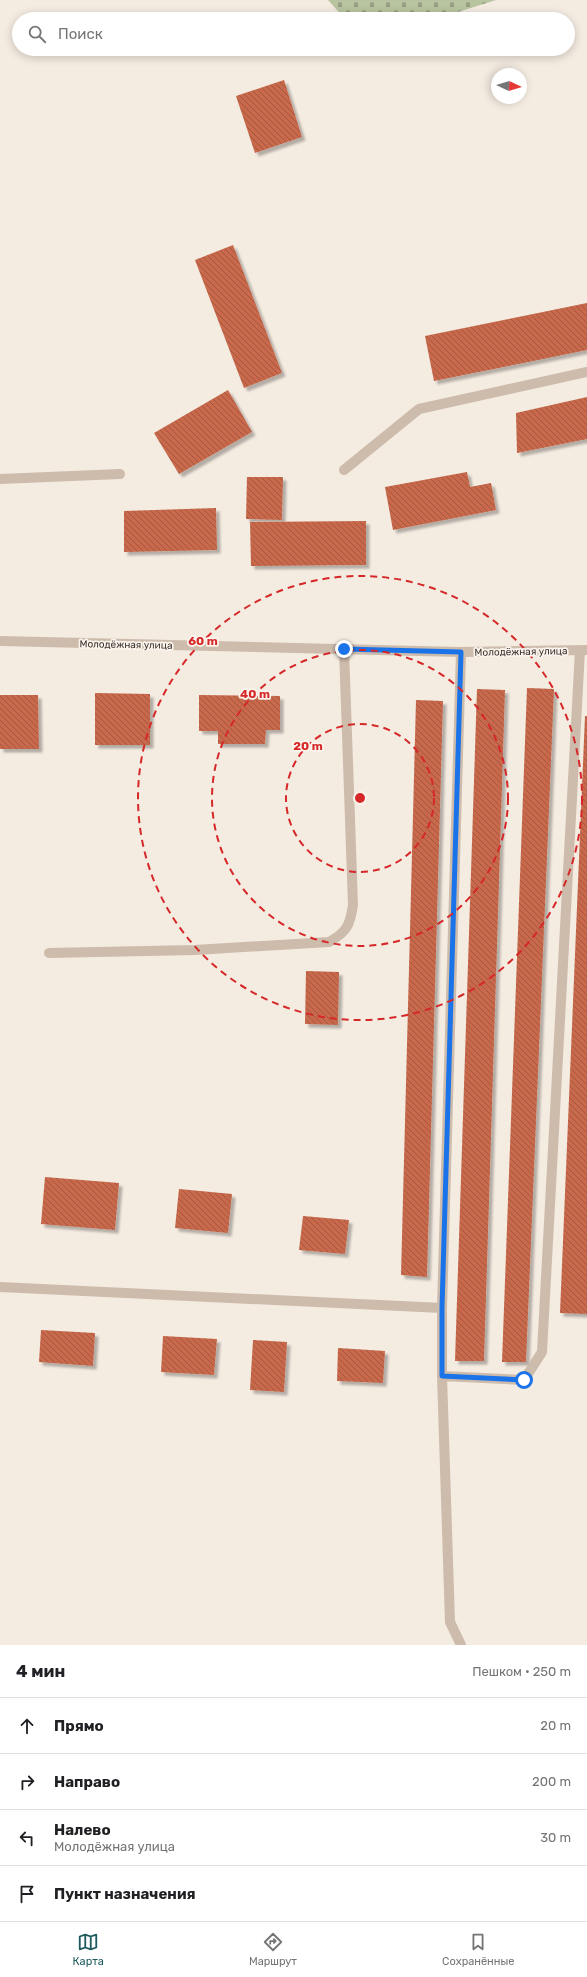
<!DOCTYPE html>
<html lang="ru">
<head>
<meta charset="utf-8">
<style>
  :root { --surface:#fff; --page:#f6f6f6; --text:#202124; --muted:#757577; --line:#e0e0e0; --accent:#1f5a5e }
  body { margin:0; font-family:Rubik,sans-serif; background:var(--page); color:var(--text) }
  .compass { position:absolute; left:491px; top:68px; width:36px; height:36px; border-radius:50%; background:var(--surface); box-shadow:0 2px 10px #0003; rotate:94deg }
  .stop { position:absolute; width:12px; height:12px; margin:-9px; border:3px solid #1a73e8; border-radius:50%; background:#fff }
  .stop.end { background:#1a73e8; border-color:#fff; box-shadow:0 1px 4px #0008 }
  .list { margin:0; padding:0; list-style:none }
  h2 { display:flex; justify-content:space-between; align-items:center; height:52px; margin:0; padding:0 16px; font-size:17px }
  h2 small { font-size:13px; font-weight:400; color:var(--muted) }
  .list li { display:grid; grid-template-columns:26px 1fr auto; gap:12px; align-items:center; box-sizing:border-box; height:56px; padding:0 16px; border-top:1px solid var(--line) }
  .list b { display:block; font-size:15px; white-space:nowrap }
  .list p { margin:0; font-size:13px; white-space:nowrap; color:var(--muted) }
  .list em { font-size:13px; font-style:normal; color:var(--muted) }
  .icon { flex:none; width:22px; height:22px; fill:none; stroke:currentColor; stroke-width:2; stroke-linecap:round; stroke-linejoin:round }
  .map { position:relative; flex:none; width:587px; height:1645px; overflow:hidden }
  .search { position:absolute; background:var(--surface); box-shadow:0 2px 10px #0003; left:12px; right:12px; top:12px; height:44px; display:flex; align-items:center; gap:10px; box-sizing:border-box; padding:0 14px; border-radius:22px; color:var(--muted); font-size:15px }
  .sheet { height:276px; background:var(--surface) }
  nav { display:flex; justify-content:space-around; align-items:center; box-sizing:border-box; height:56px; border-top:1px solid var(--line); background:var(--surface); font-size:11px; color:var(--muted) }
  nav a { display:grid; justify-items:center; gap:2px }
  nav .on { color:var(--accent) }
  .map>svg:first-child { display:block }
  .cemetery { fill:url(#cemetery-stones) }
  .building { fill:url(#building-back-hatch); filter:url(#shadow) }
  .lines { fill:none; stroke-linecap:round; stroke-linejoin:round }
  .lane { stroke:#cdbbac; stroke-width:10 }
  .street { stroke:#cdbbac; stroke-width:10 }
  .route { stroke:#1a73e8; stroke-width:5 }
  .ring { fill:none; stroke:#d62828; stroke-width:2; stroke-dasharray:7 5 }
  .labels { text-anchor:middle; stroke-width:3.5; stroke-linejoin:round; paint-order:stroke }
  .street-label { font-size:10px; fill:#3b302b; stroke:#fbf5ee }
  .centre { fill:#d62828; stroke:#fbf5ee; stroke-width:2 }
  .ring-label { font-size:12px; text-anchor:middle; font-weight:bold; fill:#d62828; stroke:#fbf5ee; stroke-width:3.5; stroke-linejoin:round; paint-order:stroke }
</style>
</head>
<body>
<div class="map">
<svg width="587" height="1645" viewBox="0 0 587 1645">
  <defs>
    <pattern id="cemetery-stones" width="16" height="16" patternUnits="userSpaceOnUse"><rect width="16" height="16" fill="#b8c4a0"/><path d="M2 7V4a2 2 0 0 1 4 0v3zM10 15v-3a2 2 0 0 1 4 0v3z" fill="#97a083"/></pattern>
    <pattern id="building-back-hatch" width="6" height="6" patternUnits="userSpaceOnUse"><rect width="6" height="6" fill="#c8694b"/><path d="M-1 5l2 2M0 0l6 6M5-1l2 2" fill="none" stroke="#a4573f"/></pattern>
    <filter id="shadow"><feDropShadow dx="3.5" dy="3.5" stdDeviation="1" flood-color="#0004"/></filter>
  </defs>
  <rect width="100%" height="100%" fill="#f4ebe1"/>
  <path class="cemetery" d="M328,0H496L436,19H345Z"/>
  <path class="building" d="M284,80L302,137L255,153L236,96Z
    M233,245L282,373L244,388L195,260Z
    M587,303V350L434,381L425,336Z
    M228,390L252,432L179,474L154,433Z
    M587,397V439L517,453L516,413Z
    M467,472L470,487L491,483L496,510L393,530L385,487Z
    M247,477H283L282,520L246,519Z
    M216,508L217,550L124,552V511Z
    M366,521V565L251,566L250,522Z
    M527,688L554,689L526,1362H502Z
    M477,689L505,690L484,1361H455Z
    M95,693L150,694V745H95Z
    M0,695H38L39,749H0Z
    M199,695L280,696V730H266L265,744H218V731H199Z
    M416,700L443,701L427,1277L401,1275Z
    M585,716H587V1314L560,1313Z
    M306,971L339,972L338,1025L305,1024Z
    M45,1177L119,1183L115,1230L41,1224Z
    M179,1189L232,1194L228,1233L175,1228Z
    M303,1216L349,1220L345,1254L299,1250Z
    M41,1330L95,1333L93,1366L39,1362Z
    M163,1336L217,1339L214,1375L161,1372Z
    M253,1340L287,1342L284,1392L250,1390Z
    M338,1348L385,1351L383,1383L337,1381Z"/>
  <g class="lines">
    <path class="lane" d="M344,470L419,409L587,372
      M0,479L120,474
      M49,953L195,950L329,942C347,932 350,925 353,905L344,649
      M0,1287L442,1308
      M442,1376L524,1380L542,1352L580,650
      M461,1645L450,1622L442,1376V1308L461,652"/>
    <path class="street" d="M0,641L461,652L587,650"/>
  </g>
  <g class="lines">
    <path class="route" d="M344,649L461,652L442,1308V1376L524,1380"/>
  </g>
  <g class="ring">
    <circle cx="360" cy="798" r="74"/>
    <circle cx="360" cy="798" r="148"/>
    <circle cx="360" cy="798" r="222"/>
  </g>
  <g class="labels">
    <g class="street-label">
      <text transform="translate(126 644) rotate(1)" y="4">Молодёжная улица</text>
      <text transform="translate(521 651) rotate(-1)" y="4">Молодёжная улица</text>
    </g>
  </g>
  <circle cx="360" cy="798" r="6" class="centre"/>
  <g class="ring-label">
    <text x="203" y="645">60 m</text>
    <text x="255" y="698">40 m</text>
    <text x="308" y="750">20 m</text>
  </g>
</svg>
<svg class="compass" viewBox="-18 -18 36 36"><path d="M0-13l5 13h-10z" fill="#e53935"/><path d="M0 13l5-13h-10z" fill="#757577"/></svg>
<div class="stop" style="left:524px;top:1380px"></div>
<div class="stop end" style="left:344px;top:649px"></div>
<div class="search"><svg class="icon" aria-label="search" viewBox="0 0 24 24"><circle cx="10" cy="10" r="6"/><path d="M15 15l6 6"/></svg>Поиск</div>
</div>
<section class="sheet">
<h2>4 мин<small>Пешком · 250 m</small></h2>
<ul class="list">
<li><svg class="icon" aria-label="ahead" viewBox="0 0 24 24"><path d="M12 20V5M6 11l6-6 6 6"/></svg><div><b>Прямо</b></div><em>20 m</em></li>
<li><svg class="icon" aria-label="right" viewBox="0 0 24 24"><path d="M7 20v-9h11M14 6l5 5-5 5"/></svg><div><b>Направо</b></div><em>200 m</em></li>
<li><svg class="icon" aria-label="left" viewBox="0 0 24 24"><path d="M17 20v-9H6M10 6l-5 5 5 5"/></svg><div><b>Налево</b><p>Молодёжная улица</p></div><em>30 m</em></li>
<li><svg class="icon" aria-label="arrive" viewBox="0 0 24 24"><path d="M6 21V4h12l-3 4 3 4H6"/></svg><div><b>Пункт назначения</b></div></li>
</ul>
</section>
<nav>
<a class="on"><svg class="icon" aria-label="map" viewBox="0 0 24 24"><path d="M3 6l6-2 6 2 6-2v14l-6 2-6-2-6 2zM9 4v14M15 6v14"/></svg>Карта</a>
<a><svg class="icon" aria-label="directions" viewBox="0 0 24 24"><path d="M12 3l9 9-9 9-9-9zM9 14v-3h6M13 9l2 2-2 2"/></svg>Маршрут</a>
<a><svg class="icon" aria-label="saved" viewBox="0 0 24 24"><path d="M7 4h10v16l-5-4-5 4z"/></svg>Сохранённые</a>
</nav>
</body>
</html>
